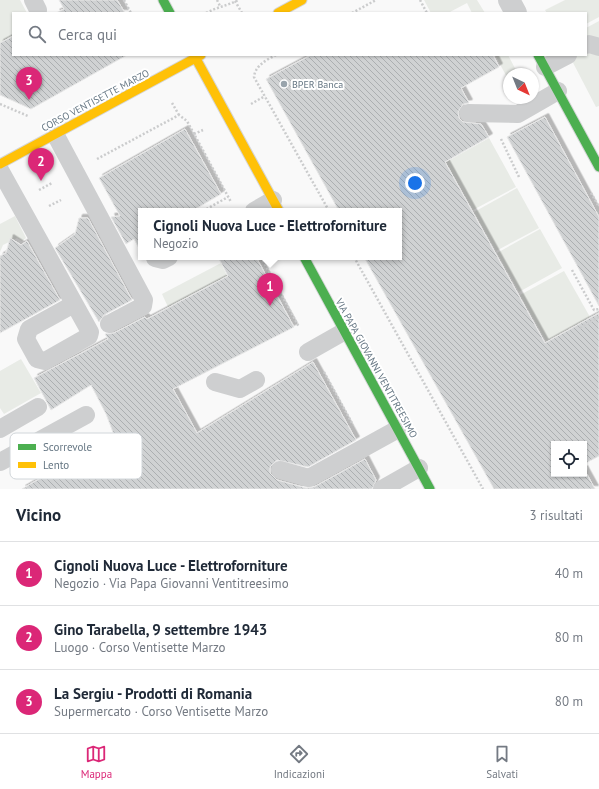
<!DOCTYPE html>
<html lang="it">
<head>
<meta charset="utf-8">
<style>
  :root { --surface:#fff; --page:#f2f2f3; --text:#1f2937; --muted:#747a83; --line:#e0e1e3; --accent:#db2777 }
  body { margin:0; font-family:"PT Sans",sans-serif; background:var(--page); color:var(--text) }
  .controls { position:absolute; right:12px; bottom:12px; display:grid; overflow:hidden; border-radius:0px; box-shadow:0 1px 3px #0004 }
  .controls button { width:36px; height:36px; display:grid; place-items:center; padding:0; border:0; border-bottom:1px solid var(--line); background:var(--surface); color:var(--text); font:20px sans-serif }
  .compass { position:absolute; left:503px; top:68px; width:36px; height:36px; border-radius:50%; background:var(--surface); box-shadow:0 1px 3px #0004; rotate:137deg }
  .you { position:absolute; left:415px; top:183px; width:14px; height:14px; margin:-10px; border:3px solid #fff; border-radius:50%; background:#1a73e8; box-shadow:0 0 0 6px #1a73e833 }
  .badge { display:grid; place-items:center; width:26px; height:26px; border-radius:50%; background:var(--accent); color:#fff; font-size:13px; font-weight:700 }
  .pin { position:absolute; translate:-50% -33px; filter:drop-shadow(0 1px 2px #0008) }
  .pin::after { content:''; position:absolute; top:21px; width:14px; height:12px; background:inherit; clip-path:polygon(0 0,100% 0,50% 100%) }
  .popup { position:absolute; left:138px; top:208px; width:264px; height:52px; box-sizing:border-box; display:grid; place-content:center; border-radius:0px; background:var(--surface); filter:drop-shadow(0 1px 3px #0005); font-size:13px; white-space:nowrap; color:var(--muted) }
  .popup b { font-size:15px; color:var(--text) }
  .popup::after { content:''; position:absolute; left:50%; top:100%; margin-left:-8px; border:8px solid transparent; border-top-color:var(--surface) }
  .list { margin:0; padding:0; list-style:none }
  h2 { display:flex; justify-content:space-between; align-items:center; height:52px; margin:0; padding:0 16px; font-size:17px }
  h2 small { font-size:13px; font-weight:400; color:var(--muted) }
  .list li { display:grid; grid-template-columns:26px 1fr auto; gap:12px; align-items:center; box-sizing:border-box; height:64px; padding:0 16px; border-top:1px solid var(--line) }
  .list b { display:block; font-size:15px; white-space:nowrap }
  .list p { margin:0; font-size:13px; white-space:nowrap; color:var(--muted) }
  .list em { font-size:13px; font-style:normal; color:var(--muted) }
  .icon { flex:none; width:22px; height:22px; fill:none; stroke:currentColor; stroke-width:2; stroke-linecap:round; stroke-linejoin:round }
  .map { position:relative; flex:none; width:599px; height:489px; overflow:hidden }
  .search { position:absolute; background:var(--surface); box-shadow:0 1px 3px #0004; left:12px; right:12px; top:12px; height:44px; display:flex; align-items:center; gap:10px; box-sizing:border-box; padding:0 14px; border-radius:0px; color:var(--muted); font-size:15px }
  .sheet { height:244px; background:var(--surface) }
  nav { display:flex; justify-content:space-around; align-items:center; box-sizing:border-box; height:56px; border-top:1px solid var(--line); background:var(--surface); font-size:11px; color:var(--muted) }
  nav a { display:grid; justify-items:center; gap:2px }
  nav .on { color:var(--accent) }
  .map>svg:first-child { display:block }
  .green { fill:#e8ebe6 }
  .building { fill:url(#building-back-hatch); stroke:#e8e8e8; filter:url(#shadow) }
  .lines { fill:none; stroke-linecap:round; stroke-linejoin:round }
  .fast-casing { stroke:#d5d6d7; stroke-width:11 }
  .slow-casing { stroke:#d5d6d7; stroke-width:11 }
  .path { stroke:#cbcccd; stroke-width:2.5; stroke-dasharray:2 2; stroke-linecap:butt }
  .lane { stroke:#cecfd0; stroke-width:18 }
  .street { stroke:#cecfd0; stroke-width:22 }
  .fast { stroke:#4caf50; stroke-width:9 }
  .slow { stroke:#ffc107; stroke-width:9 }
  .poi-dot { fill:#99a4ac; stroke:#fff; stroke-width:1.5 }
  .labels { text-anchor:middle; stroke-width:4; stroke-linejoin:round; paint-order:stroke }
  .poi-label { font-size:10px; fill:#657683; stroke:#fff; text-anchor:start }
  .street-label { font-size:10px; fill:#657683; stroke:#fff }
  .key { fill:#fff; stroke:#d1d6da; stroke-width:1 }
  .key-label { font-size:11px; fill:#657683 }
</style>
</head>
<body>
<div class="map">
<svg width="599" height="489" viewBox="0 0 599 489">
  <defs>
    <pattern id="building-back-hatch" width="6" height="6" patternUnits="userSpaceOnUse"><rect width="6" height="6" fill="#d0d2d3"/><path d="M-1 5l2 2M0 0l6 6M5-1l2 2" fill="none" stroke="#acafb1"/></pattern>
    <filter id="shadow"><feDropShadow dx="3.5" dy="-3.5" stdDeviation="0" flood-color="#0004"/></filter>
  </defs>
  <rect width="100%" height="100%" fill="#f9f9f9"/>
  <path class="green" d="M0,0H20L27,13H13V51H0Z
    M424,0H477L485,13H472L467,3L448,13H431Z
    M565,0H599V17L586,24V13H547L545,10Z
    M599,21V106L596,107L569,55H586V28Z
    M495,55H508L518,74H509V81Z
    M489,138L516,187L473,210L446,162Z
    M517,188L539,228L496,251L474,212Z
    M15,216L26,238L22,241L17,238L3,245L0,252V224Z
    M540,229L562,268L519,292L497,253Z
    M221,263L227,276L168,307L162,294Z
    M564,271L590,317L546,341L520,295Z
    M21,359L41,393L4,414L0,408V371Z"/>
  <path class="building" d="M59,0H117L125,13H56L64,9Z
    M13,36V55H127L31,109L0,95V43Z
    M311,55H493L499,67L461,88L469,103L463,104L458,112L459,118L463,122L481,124L489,137L445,162L545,343L599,313V456L584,464V444H554V474H584V469L595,489H494L364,257H399V211H339L266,79Z
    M545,117L599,217V306L507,137Z
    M185,129L221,194L192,211H141V252L134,239L126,244L111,217L120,216L99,178Z
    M79,218H88L132,300L104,315L99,322L55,248L75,234Z
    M10,238L21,245L27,241L60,300L0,333V256L6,253Z
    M218,257H256L294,327L173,389L197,433L313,362L356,440L308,467L277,460L270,467V473L277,480L306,488L314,487L365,459L376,480L372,489H22L114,435L106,414L91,385L51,410L34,378L108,339L105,334L114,333L145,317L147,319L228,276Z"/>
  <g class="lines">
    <defs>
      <path id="fast" d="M163,0L170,13
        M538,55L599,167
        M304,257L430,489"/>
      <path id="slow" d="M278,13L302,0
        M194,55L279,211
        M0,164L201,55"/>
    </defs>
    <use href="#fast" class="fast-casing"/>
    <use href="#slow" class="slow-casing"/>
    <path class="path" d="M124,0L131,13
      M217,0L220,6
      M420,0L427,13
      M235,1L242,13
      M206,13C217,7 227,6 238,0
      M352,13L376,0
      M276,55C266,60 255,66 254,77L329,211
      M172,103L179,115
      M0,104L28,116
      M251,104L265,96
      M194,134L203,130
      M501,139L519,177
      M97,159L179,115L187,121L231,202
      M39,190L52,183
      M591,193L599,207
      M49,206L61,200
      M203,211L228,197
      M261,257L299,327
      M354,257L483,489
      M572,270L594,310L599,309
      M580,328L599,317
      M324,372L353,425"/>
    <path class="lane" d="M33,0L38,10
      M586,45L589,44L599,47
      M545,67L568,55
      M468,113L518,114L558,91
      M55,134L144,300L143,306L109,324
      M0,170L90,332L89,336L45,361L37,359L26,339L29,329L74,304
      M254,211L273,200
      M155,258L163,260L169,257
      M308,352L345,331
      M215,382L240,389L256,380
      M0,429L38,407
      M0,462L86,415
      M280,470L309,478L398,429
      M382,489L419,468"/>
    <path class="street" d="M509,0L516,13"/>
    <use href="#fast" class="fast"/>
    <use href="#slow" class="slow"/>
  </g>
  <circle class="poi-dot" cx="284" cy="84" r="4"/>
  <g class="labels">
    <g class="poi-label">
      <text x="292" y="88">BPER Banca</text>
    </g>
    <g class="street-label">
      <text transform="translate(95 100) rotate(-28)" y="4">CORSO VENTISETTE MARZO</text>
      <text transform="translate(377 368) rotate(61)" y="4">VIA PAPA GIOVANNI VENTITREESIMO</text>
    </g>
  </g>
  <rect x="10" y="433" width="132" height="46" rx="6" class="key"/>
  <rect x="18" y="444" width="18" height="6" fill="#4caf50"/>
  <rect x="18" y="462" width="18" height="6" fill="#ffc107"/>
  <g class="key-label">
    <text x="43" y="451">Scorrevole</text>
    <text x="43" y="469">Lento</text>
  </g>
</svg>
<div class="controls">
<button><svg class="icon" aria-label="locate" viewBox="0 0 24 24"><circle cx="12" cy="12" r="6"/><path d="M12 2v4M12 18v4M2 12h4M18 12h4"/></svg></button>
</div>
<svg class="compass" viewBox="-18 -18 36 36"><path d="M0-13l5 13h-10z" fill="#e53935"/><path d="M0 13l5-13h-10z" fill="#747a83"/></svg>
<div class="you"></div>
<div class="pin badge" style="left:270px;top:306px">1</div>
<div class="popup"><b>Cignoli Nuova Luce - Elettroforniture</b>Negozio</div>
<div class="pin badge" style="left:41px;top:181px">2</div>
<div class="pin badge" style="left:29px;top:100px">3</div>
<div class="search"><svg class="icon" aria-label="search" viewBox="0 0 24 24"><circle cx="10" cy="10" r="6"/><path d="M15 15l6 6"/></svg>Cerca qui</div>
</div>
<section class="sheet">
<h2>Vicino<small>3 risultati</small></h2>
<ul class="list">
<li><span class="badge">1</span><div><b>Cignoli Nuova Luce - Elettroforniture</b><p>Negozio · Via Papa Giovanni Ventitreesimo</p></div><em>40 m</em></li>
<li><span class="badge">2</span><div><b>Gino Tarabella, 9 settembre 1943</b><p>Luogo · Corso Ventisette Marzo</p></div><em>80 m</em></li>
<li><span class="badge">3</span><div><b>La Sergiu - Prodotti di Romania</b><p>Supermercato · Corso Ventisette Marzo</p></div><em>80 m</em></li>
</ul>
</section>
<nav>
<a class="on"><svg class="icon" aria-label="map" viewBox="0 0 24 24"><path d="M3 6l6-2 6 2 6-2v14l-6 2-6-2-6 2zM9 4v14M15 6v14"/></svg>Mappa</a>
<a><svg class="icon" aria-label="directions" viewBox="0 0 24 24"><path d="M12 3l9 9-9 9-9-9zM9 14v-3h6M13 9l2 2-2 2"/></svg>Indicazioni</a>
<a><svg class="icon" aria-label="saved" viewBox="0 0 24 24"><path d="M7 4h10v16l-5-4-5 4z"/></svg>Salvati</a>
</nav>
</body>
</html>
